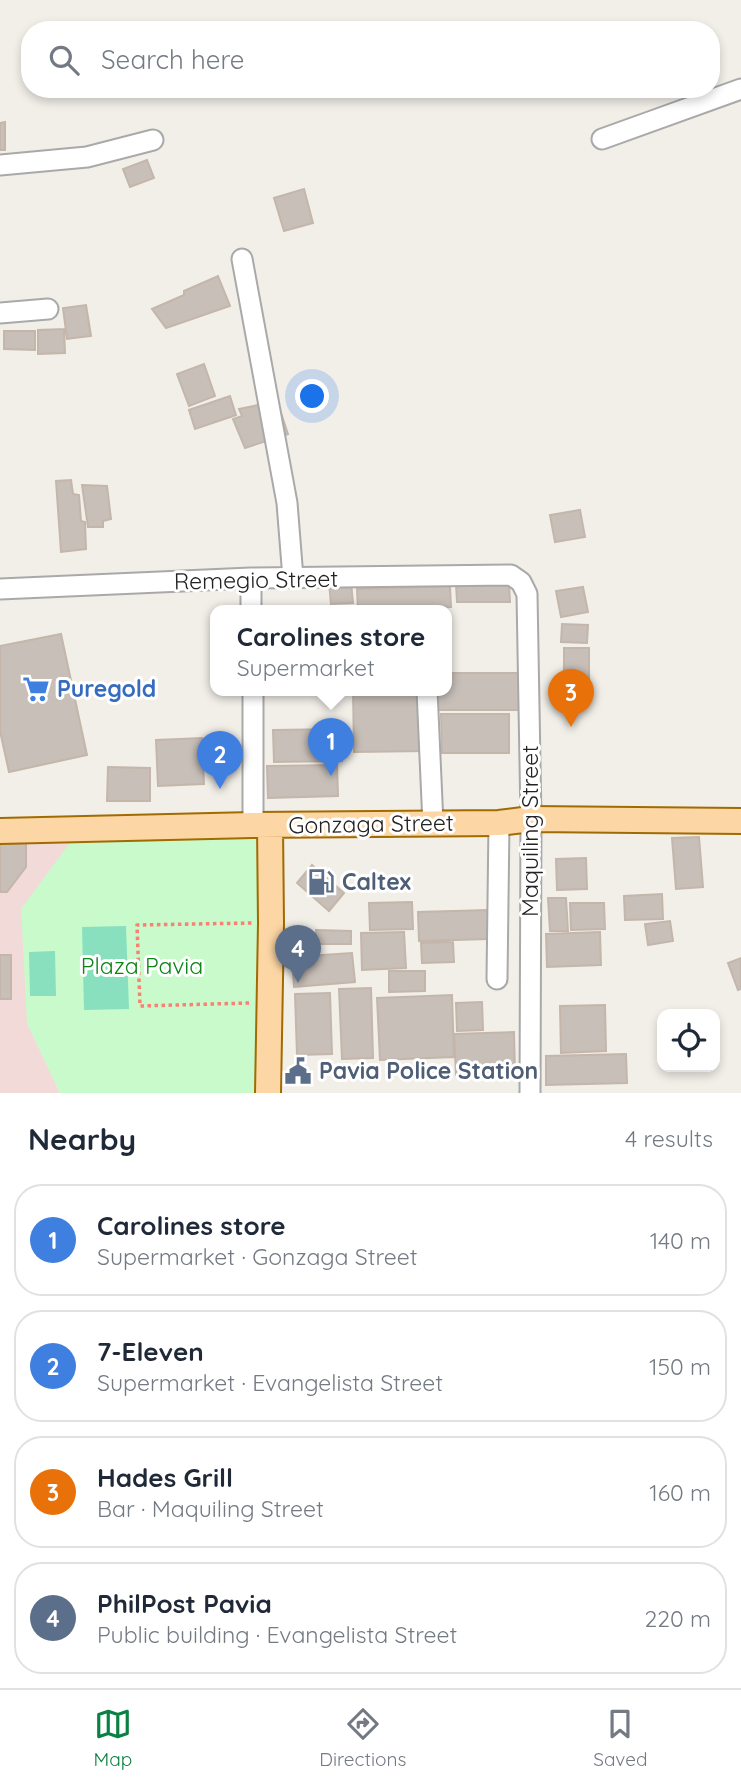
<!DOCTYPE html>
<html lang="en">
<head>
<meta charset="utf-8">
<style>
  :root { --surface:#fff; --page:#f6f6f7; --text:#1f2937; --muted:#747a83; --line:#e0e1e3; --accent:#0b8043 }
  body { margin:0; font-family:Quicksand,sans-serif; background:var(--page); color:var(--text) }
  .controls { position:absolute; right:21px; bottom:21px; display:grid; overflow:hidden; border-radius:14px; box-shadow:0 4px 10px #0003 }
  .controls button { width:63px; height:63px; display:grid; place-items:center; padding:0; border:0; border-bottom:2px solid var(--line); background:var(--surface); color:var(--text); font:35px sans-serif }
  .you { position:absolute; left:313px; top:397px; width:24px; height:24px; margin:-18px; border:5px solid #fff; border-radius:50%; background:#1a73e8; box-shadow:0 0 0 10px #1a73e833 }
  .badge { display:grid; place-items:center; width:46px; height:46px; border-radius:50%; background:var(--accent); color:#fff; font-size:23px; font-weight:700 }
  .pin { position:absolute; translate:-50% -58px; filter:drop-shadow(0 2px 4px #0008) }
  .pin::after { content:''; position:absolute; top:37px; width:24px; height:21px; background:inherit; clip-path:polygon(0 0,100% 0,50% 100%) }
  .popup { position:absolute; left:210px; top:605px; width:242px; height:91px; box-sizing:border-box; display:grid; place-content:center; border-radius:14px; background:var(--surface); filter:drop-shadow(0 2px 5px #0005); font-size:23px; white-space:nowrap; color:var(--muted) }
  .popup b { font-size:26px; color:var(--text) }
  .popup::after { content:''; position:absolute; left:50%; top:100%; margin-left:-14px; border:14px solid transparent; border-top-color:var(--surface) }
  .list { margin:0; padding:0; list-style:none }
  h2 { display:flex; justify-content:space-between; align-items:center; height:91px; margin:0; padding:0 28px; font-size:30px }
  h2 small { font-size:23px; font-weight:400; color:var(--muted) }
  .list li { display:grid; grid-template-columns:46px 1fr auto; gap:21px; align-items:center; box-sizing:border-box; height:112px; margin:0 14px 14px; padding:0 14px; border:2px solid var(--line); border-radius:28px }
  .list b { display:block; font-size:26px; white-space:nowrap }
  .list p { margin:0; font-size:23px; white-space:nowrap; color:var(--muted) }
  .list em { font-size:23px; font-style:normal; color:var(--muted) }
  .icon { flex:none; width:38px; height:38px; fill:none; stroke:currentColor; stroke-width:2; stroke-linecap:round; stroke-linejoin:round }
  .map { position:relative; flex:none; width:741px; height:1093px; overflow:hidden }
  .search { position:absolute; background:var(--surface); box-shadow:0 4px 10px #0003; left:21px; right:21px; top:21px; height:77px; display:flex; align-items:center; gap:18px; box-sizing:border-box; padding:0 24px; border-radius:28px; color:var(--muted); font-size:26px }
  .sheet { height:595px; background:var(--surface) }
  nav { display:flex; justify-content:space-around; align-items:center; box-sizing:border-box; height:98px; border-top:2px solid var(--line); background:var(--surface); font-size:19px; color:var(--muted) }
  nav a { display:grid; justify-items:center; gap:4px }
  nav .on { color:var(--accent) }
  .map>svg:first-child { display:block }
  .commercial { fill:#f2dad9 }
  .park { fill:#c8facc }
  .pitch { fill:#88e0be }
  .building { fill:#c7bfb8; stroke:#c4b6ab; stroke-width:2 }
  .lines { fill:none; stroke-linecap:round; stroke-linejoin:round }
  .minor-casing { stroke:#a9a9a9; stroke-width:23 }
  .major-casing { stroke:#a06b00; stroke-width:28 }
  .path { stroke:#fa8072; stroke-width:3.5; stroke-dasharray:3.5 3.5; stroke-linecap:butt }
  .minor { stroke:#fff; stroke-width:19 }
  .major { stroke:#fcd6a4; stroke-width:24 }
  .labels { text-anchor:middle; stroke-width:6; stroke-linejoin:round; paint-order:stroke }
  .street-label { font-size:23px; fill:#222; stroke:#fff }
  .shop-label { font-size:23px; font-weight:bold; fill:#366cbe; stroke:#fff; text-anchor:start }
  .service-label { font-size:23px; font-weight:bold; fill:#4e5e75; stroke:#fff; text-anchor:start }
  .park-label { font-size:23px; fill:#0c8416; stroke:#fff }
</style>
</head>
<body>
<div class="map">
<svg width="741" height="1093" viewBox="0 0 741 1093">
  <rect width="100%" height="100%" fill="#f2efe9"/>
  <path class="commercial" d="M0,836L74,837L27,1023L60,1093H0Z"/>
  <path class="park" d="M256,833L262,1093H60L27,1023L21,909L74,837Z"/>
  <path class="pitch" d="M126,926L129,1009L84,1010L82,927Z
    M55,951L56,996H30L29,952Z"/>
  <path class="building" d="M5,122V150H0V123Z
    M147,160L154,178L130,187L123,169Z
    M304,189L313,223L284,231L274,198Z
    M218,276L230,306L166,328L152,309L184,295V291Z
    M86,305L91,336L67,339L63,308Z
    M64,329L65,353L38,354V330Z
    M4,331H35V350L4,349Z
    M204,364L215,396L189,406L177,374Z
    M230,396L236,415L195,429L189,410Z
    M277,401L288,434L245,448L233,419L242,416L239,409Z
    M71,480L73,494L79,495L81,521L85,522L86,549L61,552L56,481Z
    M82,485L107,486L111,519L103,521V527H88Z
    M580,510L585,537L555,542L550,515Z
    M351,582L353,603L331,604L329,583Z
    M509,583L510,602H457L456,584Z
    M450,586L451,607L358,610L357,589Z
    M583,587L588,612L561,617L556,591Z
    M562,624L588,625L587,643L561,642Z
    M61,634L87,755L9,772L0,731V646Z
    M564,648H589V681H564Z
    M446,673H520V710H432V690H446Z
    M353,690H424L426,751L354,752Z
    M441,714H509V753H442Z
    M341,729L342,761L274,762L273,730Z
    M202,738L204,784L158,786L156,740Z
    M337,765L338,796L268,798L267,766Z
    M108,767L150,768V801H107Z
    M699,837L703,887L676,889L672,838Z
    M0,842H26V867L7,892H0Z
    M586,858L587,889L557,890L556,859Z
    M312,865L344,893L329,911L297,883Z
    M662,894L663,919L625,920L624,896Z
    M548,898H566L568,931H550Z
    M412,902L413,929L370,930L369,903Z
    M570,903H604L605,929L571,930Z
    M488,910L489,939L419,941L418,912Z
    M670,921L673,941L648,945L645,924Z
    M316,930L351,931V944H316Z
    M404,932L406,968L362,970L361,933Z
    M600,932L601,965L547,967L546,934Z
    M453,942L454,962L422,963L421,943Z
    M352,953L355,982L294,987L292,957Z
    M0,955H11V999H0Z
    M741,958V989L738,990L728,963Z
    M389,971H425V991L389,992Z
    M371,988L373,1058L342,1059L339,989Z
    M330,993L332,1054L297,1055L295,994Z
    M452,995L454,1057L380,1060L377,998Z
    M482,1002L483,1030L457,1031L456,1003Z
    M605,1005L606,1051L561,1053L560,1006Z
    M514,1032L515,1073L456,1075L454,1034Z
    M626,1054L627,1083L546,1085V1056Z"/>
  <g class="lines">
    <defs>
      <path id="minor" d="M602,139L741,89
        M0,165L87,157L153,140
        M242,259L287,503L293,578
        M0,313L48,309
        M251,578V610
        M0,589L251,578L511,575L521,582L527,594L531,819L530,1093
        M253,690V825
        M427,690L433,824
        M497,979L499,823"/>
      <path id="major" d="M0,831L253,825L499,823L531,819L741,821
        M268,1093L271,923L270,826"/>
    </defs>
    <use href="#minor" class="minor-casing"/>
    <use href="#major" class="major-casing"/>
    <path class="path" d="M249,1003L140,1006L137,925L252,923"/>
    <use href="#minor" class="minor"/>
    <use href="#major" class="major"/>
  </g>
  <defs>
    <symbol id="supermarket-bare" viewBox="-9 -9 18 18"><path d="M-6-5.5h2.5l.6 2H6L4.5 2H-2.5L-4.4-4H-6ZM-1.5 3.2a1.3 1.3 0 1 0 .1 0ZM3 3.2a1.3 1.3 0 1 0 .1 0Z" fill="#3f7fe0" stroke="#fff" stroke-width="2.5" paint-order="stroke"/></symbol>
    <symbol id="fuel-bare" viewBox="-9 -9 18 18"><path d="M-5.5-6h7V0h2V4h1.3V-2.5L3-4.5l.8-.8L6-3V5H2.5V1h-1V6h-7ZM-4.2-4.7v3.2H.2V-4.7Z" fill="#5c6f8a" stroke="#fff" stroke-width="2.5" paint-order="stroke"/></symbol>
    <symbol id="civic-bare" viewBox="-9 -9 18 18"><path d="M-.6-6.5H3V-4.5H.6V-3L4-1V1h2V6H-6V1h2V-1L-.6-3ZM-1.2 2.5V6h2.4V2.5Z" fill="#5c6f8a" stroke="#fff" stroke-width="2.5" paint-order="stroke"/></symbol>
  </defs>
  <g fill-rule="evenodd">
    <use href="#supermarket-bare" x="17" y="670" width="38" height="38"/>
    <use href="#fuel-bare" x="302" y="863" width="38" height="38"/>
    <use href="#civic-bare" x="279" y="1052" width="38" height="38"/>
  </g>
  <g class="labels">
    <g class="street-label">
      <text transform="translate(256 580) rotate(-1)" y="8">Remegio Street</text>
      <text transform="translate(371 824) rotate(-1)" y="8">Gonzaga Street</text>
      <text transform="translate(530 831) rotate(-90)" y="8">Maquiling Street</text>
    </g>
    <g class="shop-label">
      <text x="57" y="697">Puregold</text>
    </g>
    <g class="service-label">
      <text x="342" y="890">Caltex</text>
      <text x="319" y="1079">Pavia Police Station</text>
    </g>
    <g class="park-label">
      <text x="142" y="974">Plaza Pavia</text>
    </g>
  </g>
</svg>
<div class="controls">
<button><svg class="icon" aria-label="locate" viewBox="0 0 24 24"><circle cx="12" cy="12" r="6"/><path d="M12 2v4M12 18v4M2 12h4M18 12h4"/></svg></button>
</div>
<div class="you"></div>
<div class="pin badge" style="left:331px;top:776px;background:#3f7fe0">1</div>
<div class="popup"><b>Carolines store</b>Supermarket</div>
<div class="pin badge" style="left:220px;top:789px;background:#3f7fe0">2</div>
<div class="pin badge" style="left:571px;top:727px;background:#e8710a">3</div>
<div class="pin badge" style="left:298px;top:983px;background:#5c6f8a">4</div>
<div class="search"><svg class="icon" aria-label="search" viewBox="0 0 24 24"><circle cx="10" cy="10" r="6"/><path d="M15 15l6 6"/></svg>Search here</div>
</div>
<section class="sheet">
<h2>Nearby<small>4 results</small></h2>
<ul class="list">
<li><span class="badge" style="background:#3f7fe0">1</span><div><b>Carolines store</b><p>Supermarket · Gonzaga Street</p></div><em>140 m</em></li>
<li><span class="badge" style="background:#3f7fe0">2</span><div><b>7-Eleven</b><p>Supermarket · Evangelista Street</p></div><em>150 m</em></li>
<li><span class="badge" style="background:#e8710a">3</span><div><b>Hades Grill</b><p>Bar · Maquiling Street</p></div><em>160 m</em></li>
<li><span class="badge" style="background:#5c6f8a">4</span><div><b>PhilPost Pavia</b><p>Public building · Evangelista Street</p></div><em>220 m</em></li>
</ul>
</section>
<nav>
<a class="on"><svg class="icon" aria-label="map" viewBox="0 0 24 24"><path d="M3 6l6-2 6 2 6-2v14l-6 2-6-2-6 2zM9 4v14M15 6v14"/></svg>Map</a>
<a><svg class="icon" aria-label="directions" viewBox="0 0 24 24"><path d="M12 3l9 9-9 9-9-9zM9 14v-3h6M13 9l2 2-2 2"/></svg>Directions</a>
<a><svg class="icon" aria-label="saved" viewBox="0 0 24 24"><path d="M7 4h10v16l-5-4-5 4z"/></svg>Saved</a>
</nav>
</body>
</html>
